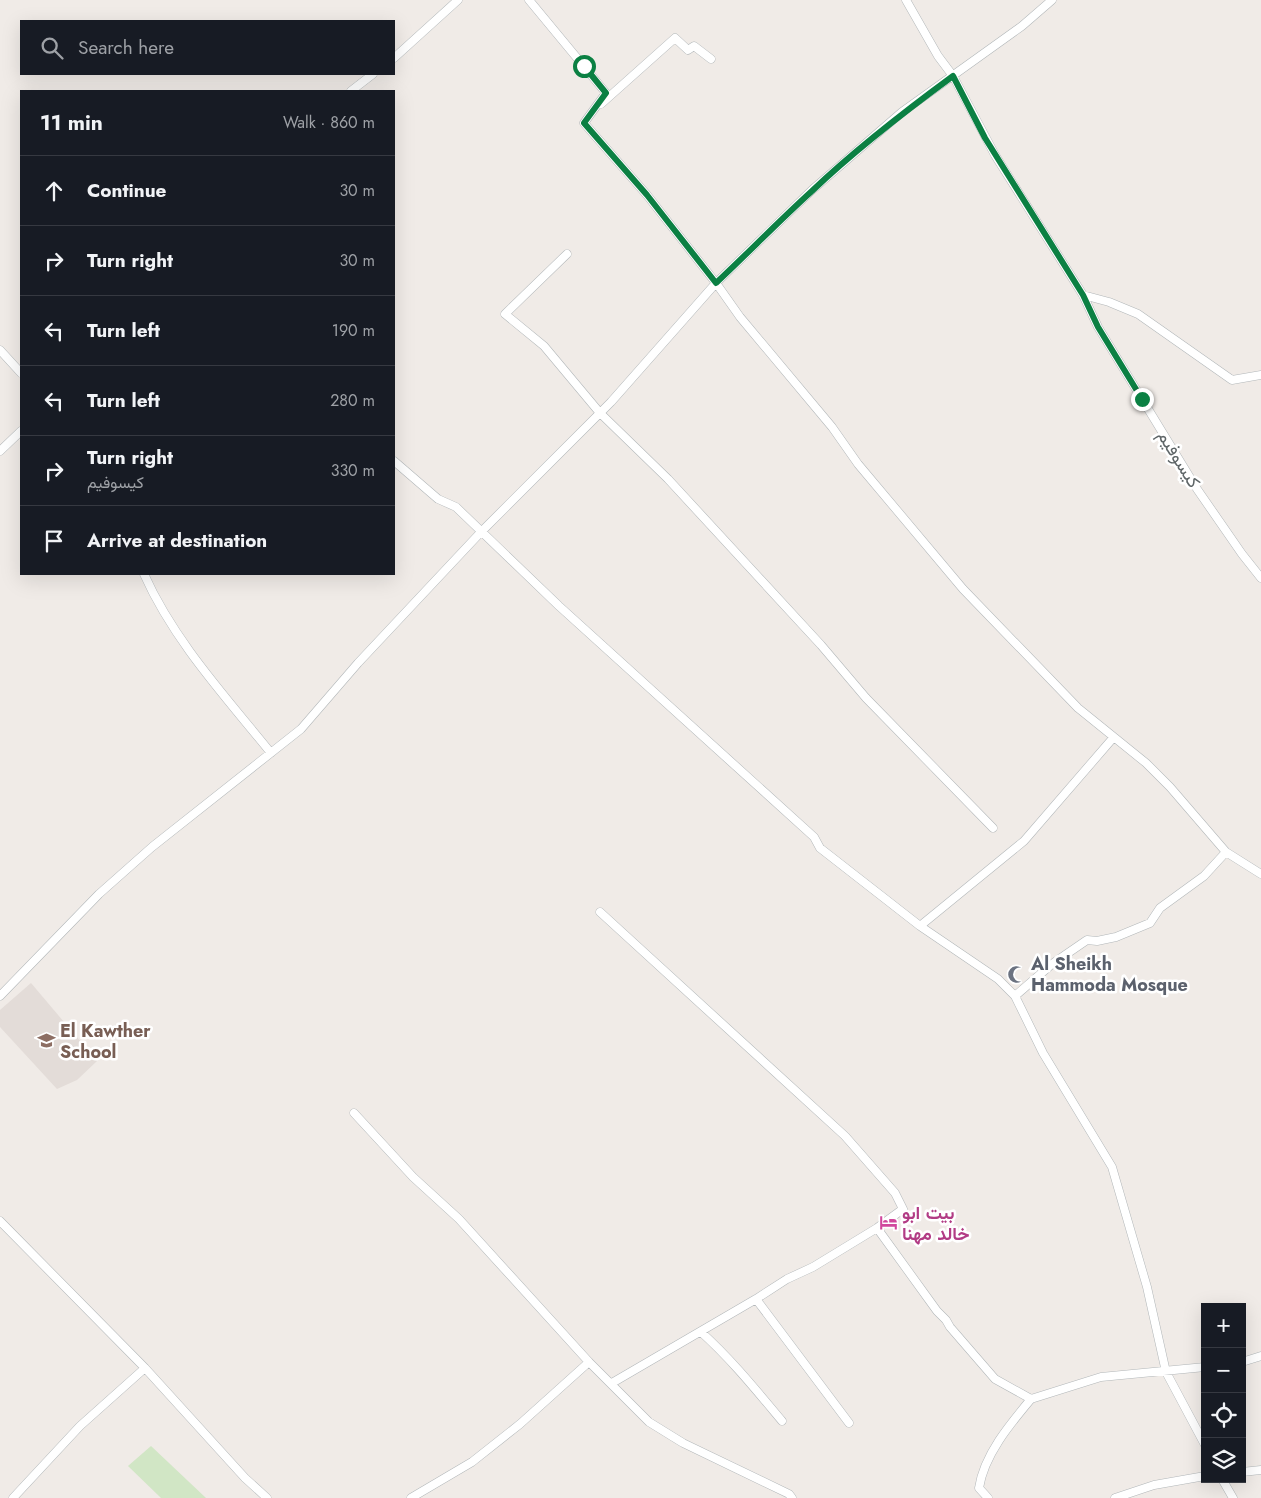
<!DOCTYPE html>
<html lang="en">
<head>
<meta charset="utf-8">
<style>
  :root { --surface:#171b24; --page:#242831; --text:#f1f3f6; --muted:#9ea1a6; --line:#363941 }
  body { margin:0; font-family:Jost,Vazirmatn,sans-serif; background:var(--page); color:var(--text) }
  .controls { position:absolute; right:15px; bottom:15px; display:grid; overflow:hidden; border-radius:0px; box-shadow:0 5px 20px #0002 }
  .controls button { width:45px; height:45px; display:grid; place-items:center; padding:0; border:0; border-bottom:1px solid var(--line); background:var(--surface); color:var(--text); font:25px sans-serif }
  .stop { position:absolute; width:15px; height:15px; margin:-11px; border:4px solid #0b8043; border-radius:50%; background:#fff }
  .stop.end { background:#0b8043; border-color:#fff; box-shadow:0 1px 5px #0008 }
  .list { margin:0; padding:0; list-style:none }
  h2 { display:flex; justify-content:space-between; align-items:center; height:65px; margin:0; padding:0 20px; font-size:21px }
  h2 small { font-size:16px; font-weight:400; color:var(--muted) }
  .list li { display:grid; grid-template-columns:32px 1fr auto; gap:15px; align-items:center; box-sizing:border-box; height:70px; padding:0 20px; border-top:1px solid var(--line) }
  .list b { display:block; font-size:19px; white-space:nowrap }
  .list p { margin:0; font-size:16px; white-space:nowrap; color:var(--muted) }
  .list em { font-size:16px; font-style:normal; color:var(--muted) }
  .icon { flex:none; width:28px; height:28px; fill:none; stroke:currentColor; stroke-width:2; stroke-linecap:round; stroke-linejoin:round }
  .map { position:relative; flex:none; width:1261px; height:1498px; overflow:hidden }
  .search { position:absolute; background:var(--surface); box-shadow:0 5px 20px #0002; left:20px; top:20px; width:375px; height:55px; display:flex; align-items:center; gap:12px; box-sizing:border-box; padding:0 18px; border-radius:0px; color:var(--muted); font-size:19px }
  .panel { position:absolute; background:var(--surface); box-shadow:0 5px 20px #0002; left:20px; top:90px; width:375px; height:485px; border-radius:0px }
  .map>svg:first-child { display:block }
  .education { fill:#e3dcd8 }
  .green { fill:#d1e6c5 }
  .lines { fill:none; stroke-linecap:round; stroke-linejoin:round }
  .minor-casing { stroke:#b2b7b9; stroke-width:9 }
  .minor { stroke:#fff; stroke-width:8 }
  .route { stroke:#0b8043; stroke-width:6 }
  .labels { text-anchor:middle; stroke-width:5; stroke-linejoin:round; paint-order:stroke }
  .street-label { font-size:18px; fill:#5e6567; stroke:#fff }
  .worship-label { font-size:18px; font-weight:bold; fill:#5b616d; stroke:#fff; text-anchor:start }
  .education-label { font-size:18px; font-weight:bold; fill:#785e54; stroke:#fff; text-anchor:start }
  .hotel-label { font-size:18px; font-weight:bold; fill:#b23c85; stroke:#fff; text-anchor:start }
</style>
</head>
<body>
<div class="map">
<svg width="1261" height="1498" viewBox="0 0 1261 1498">
  <rect width="100%" height="100%" fill="#f0ebe7"/>
  <path class="education" d="M31,983L97,1061L77,1080L57,1089L0,1027V1010Z"/>
  <path class="green" d="M151,1446L206,1498H161L128,1466Z"/>
  <g class="lines">
    <defs>
      <path id="minor" d="M529,0L606,93L584,123L647,195L716,283L740,317L832,427L858,464L963,589L1078,708L1146,763L1170,787L1226,852L1261,874
        M906,0L938,56L953,76L995,155L1083,295L1098,327L1197,489L1242,554L1261,578
        M394,58L458,0
        M351,91L373,74
        M601,104L675,38L688,50L694,46L711,59
        M567,254L505,314L544,346L600,413L668,479L821,645L866,698L993,828
        M1083,295L1109,302L1138,314L1232,380L1261,375
        M0,350L21,373
        M0,451L21,431
        M394,461L438,499L456,507L559,606L814,837L820,848L920,926L998,979L1015,996L1043,1053L1112,1167L1147,1287L1166,1372L1205,1445
        M144,574C174,641 225,696 271,753
        M600,912L845,1136L895,1193L903,1209L877,1228L813,1267L787,1279L756,1299L612,1383
        M920,926L1024,841L1113,738
        M0,996L99,894L152,847L301,729L358,663L481,532L611,402L716,283L812,190L902,112L1022,26L1052,0
        M1015,996L1052,964L1087,940L1097,941L1116,937L1150,923L1160,908L1204,876L1226,852
        M354,1113L413,1177L459,1219L589,1362L649,1422L683,1443L789,1494L792,1498
        M0,1221L145,1368L245,1478L267,1498
        M877,1228L937,1311L946,1320L950,1327L995,1379L1031,1399C1010,1424 984,1455 979,1488L988,1498
        M756,1299L849,1423
        M701,1332C731,1359 756,1390 782,1421
        M1242,1362L1261,1356
        M1031,1399L1101,1377L1205,1367
        M1242,1472L1261,1470
        M1222,1479L1233,1498
        M13,1498L80,1426L145,1368
        M411,1498L472,1462L520,1424L589,1362
        M1115,1498L1154,1485L1205,1476"/>
    </defs>
    <use href="#minor" class="minor-casing"/>
    <use href="#minor" class="minor"/>
  </g>
  <g class="lines">
    <path class="route" d="M584,66L606,93L584,123L647,195L716,283C748,253 779,221 812,191C856,149 904,112 953,76L985,138L1083,295L1098,327L1142,399"/>
  </g>
  <defs>
    <symbol id="mosque-bare" viewBox="-9 -9 18 18"><path d="M3.5-4.9A6 6 0 1 0 3.5 4.9A5 5 0 1 1 3.5-4.9Z" fill="#6b7280" stroke="#fff" stroke-width="2.5" paint-order="stroke"/></symbol>
    <symbol id="school-bare" viewBox="-9 -9 18 18"><path d="M0-5L7-2L0 1L-7-2ZM-4 1L0 2.5L4 1V4Q0 6-4 4Z" fill="#8d6e63" stroke="#fff" stroke-width="2.5" paint-order="stroke"/></symbol>
    <symbol id="hotel-bare" viewBox="-9 -9 18 18"><path d="M-6-4.5h1.5V1H6V5H4.5V3h-9V5H-6ZM-4 0a1.8 1.8 0 1 1 3.6 0ZM.5 0V-2.5h3Q6-2.5 6 0Z" fill="#d1479c" stroke="#fff" stroke-width="2.5" paint-order="stroke"/></symbol>
  </defs>
  <g fill-rule="evenodd">
    <use href="#mosque-bare" x="1004" y="962" width="25" height="25"/>
    <use href="#school-bare" x="34" y="1028" width="25" height="25"/>
    <use href="#hotel-bare" x="876" y="1210" width="25" height="25"/>
  </g>
  <g class="labels">
    <g class="street-label">
      <text transform="translate(1179 459) rotate(58)" y="6">كيسوفيم</text>
    </g>
    <g class="worship-label">
      <text x="1031" y="970">Al Sheikh<tspan x="1031" dy="21">Hammoda Mosque</tspan></text>
    </g>
    <g class="education-label">
      <text x="60" y="1037">El Kawther<tspan x="60" dy="21">School</tspan></text>
    </g>
    <g class="hotel-label">
      <text x="902" y="1219">بيت ابو<tspan x="902" dy="21">خالد مهنا</tspan></text>
    </g>
  </g>
</svg>
<div class="controls">
<button>+</button>
<button>−</button>
<button><svg class="icon" aria-label="locate" viewBox="0 0 24 24"><circle cx="12" cy="12" r="6"/><path d="M12 2v4M12 18v4M2 12h4M18 12h4"/></svg></button>
<button><svg class="icon" aria-label="layers" viewBox="0 0 24 24"><path d="M12 4l9 5-9 5-9-5zM3 14l9 5 9-5"/></svg></button>
</div>
<div class="stop" style="left:584px;top:66px"></div>
<div class="stop end" style="left:1142px;top:399px"></div>
<div class="search"><svg class="icon" aria-label="search" viewBox="0 0 24 24"><circle cx="10" cy="10" r="6"/><path d="M15 15l6 6"/></svg>Search here</div>
<section class="panel">
<h2>11 min<small>Walk · 860 m</small></h2>
<ul class="list">
<li><svg class="icon" aria-label="ahead" viewBox="0 0 24 24"><path d="M12 20V5M6 11l6-6 6 6"/></svg><div><b>Continue</b></div><em>30 m</em></li>
<li><svg class="icon" aria-label="right" viewBox="0 0 24 24"><path d="M7 20v-9h11M14 6l5 5-5 5"/></svg><div><b>Turn right</b></div><em>30 m</em></li>
<li><svg class="icon" aria-label="left" viewBox="0 0 24 24"><path d="M17 20v-9H6M10 6l-5 5 5 5"/></svg><div><b>Turn left</b></div><em>190 m</em></li>
<li><svg class="icon" aria-label="left" viewBox="0 0 24 24"><path d="M17 20v-9H6M10 6l-5 5 5 5"/></svg><div><b>Turn left</b></div><em>280 m</em></li>
<li><svg class="icon" aria-label="right" viewBox="0 0 24 24"><path d="M7 20v-9h11M14 6l5 5-5 5"/></svg><div><b>Turn right</b><p>كيسوفيم</p></div><em>330 m</em></li>
<li><svg class="icon" aria-label="arrive" viewBox="0 0 24 24"><path d="M6 21V4h12l-3 4 3 4H6"/></svg><div><b>Arrive at destination</b></div></li>
</ul>
</section>
</div>
</body>
</html>
